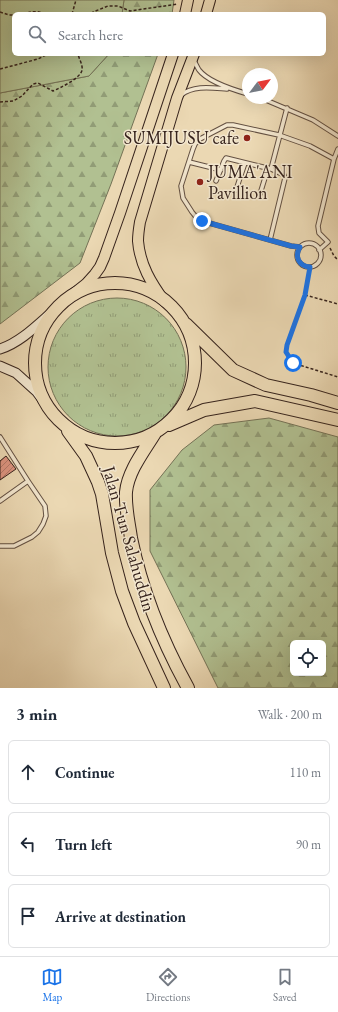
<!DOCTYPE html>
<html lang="en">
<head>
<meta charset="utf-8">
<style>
  :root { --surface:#fff; --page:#f6f6f7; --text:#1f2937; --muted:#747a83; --line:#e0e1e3; --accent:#1a73e8 }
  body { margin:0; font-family:"EB Garamond",serif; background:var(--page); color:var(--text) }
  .controls { position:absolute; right:12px; bottom:12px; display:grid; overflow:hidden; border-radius:6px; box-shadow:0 4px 16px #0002 }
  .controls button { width:36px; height:36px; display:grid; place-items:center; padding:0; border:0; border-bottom:1px solid var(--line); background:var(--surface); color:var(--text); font:20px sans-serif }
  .compass { position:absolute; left:242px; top:68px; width:36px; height:36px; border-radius:50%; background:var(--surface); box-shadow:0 4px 16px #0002; rotate:58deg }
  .stop { position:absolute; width:12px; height:12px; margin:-9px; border:3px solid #1a73e8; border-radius:50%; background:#fff }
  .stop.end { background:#1a73e8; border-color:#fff; box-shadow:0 1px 4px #0008 }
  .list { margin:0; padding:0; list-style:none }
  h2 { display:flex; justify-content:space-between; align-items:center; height:52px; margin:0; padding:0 16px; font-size:17px }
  h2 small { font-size:13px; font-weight:400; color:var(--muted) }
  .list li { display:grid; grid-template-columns:26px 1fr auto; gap:12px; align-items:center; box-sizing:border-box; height:64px; margin:0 8px 8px; padding:0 8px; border:1px solid var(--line); border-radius:6px }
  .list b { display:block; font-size:15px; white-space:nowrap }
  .list em { font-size:13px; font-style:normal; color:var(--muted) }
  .icon { flex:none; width:22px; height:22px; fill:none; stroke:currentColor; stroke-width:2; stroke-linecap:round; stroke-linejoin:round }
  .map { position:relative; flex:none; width:338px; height:688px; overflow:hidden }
  .search { position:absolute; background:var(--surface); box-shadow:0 4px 16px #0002; left:12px; right:12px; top:12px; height:44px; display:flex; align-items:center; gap:10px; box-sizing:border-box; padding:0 14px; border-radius:6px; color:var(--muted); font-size:15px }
  .sheet { height:268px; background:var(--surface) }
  nav { display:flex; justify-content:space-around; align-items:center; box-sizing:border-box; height:56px; border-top:1px solid var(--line); background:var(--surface); font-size:11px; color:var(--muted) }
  nav a { display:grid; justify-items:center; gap:2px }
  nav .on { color:var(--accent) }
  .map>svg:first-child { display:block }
  .grass { fill:url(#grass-tufts); stroke:#747256 }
  .forest { fill:url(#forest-firs); stroke:#747256; fill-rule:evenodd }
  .green { fill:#b1c091; stroke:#747256 }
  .building { fill:url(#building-hatch); stroke:#36231c }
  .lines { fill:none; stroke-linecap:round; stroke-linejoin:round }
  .lane-casing { stroke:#635042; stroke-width:5.5 }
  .secondary-casing { stroke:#36231c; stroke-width:11 }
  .primary-casing { stroke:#36231c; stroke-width:12 }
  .highway-casing { stroke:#36231c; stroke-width:14 }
  .path { stroke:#36231c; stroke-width:1.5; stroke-dasharray:3 2; stroke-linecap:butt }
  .lane { stroke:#f2e6ce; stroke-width:3.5 }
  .secondary { stroke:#f2e6ce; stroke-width:9 }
  .primary { stroke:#ebd8b3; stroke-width:10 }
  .highway { stroke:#ebd8b3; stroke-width:12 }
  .route { stroke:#1a73e8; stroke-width:5 }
  .poi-dot { fill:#8f2418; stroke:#f2e6ce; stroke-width:1.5 }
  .labels { text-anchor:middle; stroke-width:3; stroke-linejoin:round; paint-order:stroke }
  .poi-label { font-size:18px; fill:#36231c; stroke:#f2e6ce; text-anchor:end }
  .street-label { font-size:18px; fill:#36231c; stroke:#f2e6ce }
</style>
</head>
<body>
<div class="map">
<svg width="338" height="688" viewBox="0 0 338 688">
  <defs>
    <pattern id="grass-tufts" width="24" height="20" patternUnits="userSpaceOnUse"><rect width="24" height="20" fill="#b1c091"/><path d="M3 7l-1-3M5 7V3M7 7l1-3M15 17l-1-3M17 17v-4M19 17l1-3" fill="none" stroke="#919c76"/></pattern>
    <pattern id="forest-firs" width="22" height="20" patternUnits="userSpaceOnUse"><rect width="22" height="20" fill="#b1c091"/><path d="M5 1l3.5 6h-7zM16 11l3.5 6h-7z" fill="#919c76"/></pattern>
    <pattern id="building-hatch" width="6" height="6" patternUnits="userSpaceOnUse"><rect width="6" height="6" fill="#dc9480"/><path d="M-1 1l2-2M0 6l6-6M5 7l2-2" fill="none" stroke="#b37868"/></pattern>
  </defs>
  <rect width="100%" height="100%" fill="#ebd8b3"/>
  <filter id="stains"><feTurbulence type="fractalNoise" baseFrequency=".005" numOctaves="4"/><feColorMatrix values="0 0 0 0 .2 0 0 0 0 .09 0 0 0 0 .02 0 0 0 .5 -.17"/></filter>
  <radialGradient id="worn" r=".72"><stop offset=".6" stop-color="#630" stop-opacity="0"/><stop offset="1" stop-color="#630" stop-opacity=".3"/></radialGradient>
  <path class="grass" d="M48 367a69 69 0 1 1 138 0a69 69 0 1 1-138 0Z"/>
  <path class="forest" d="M124,0H174L172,14H122Z
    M109,54H158L111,184L80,263L0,324V93L89,76Z
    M269,418L338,437V688H218L150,551V490L182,450L214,425ZM293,643H323V673H293Z"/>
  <path class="green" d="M0,0H124L122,14H14V54H109L89,76L0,93Z"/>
  <path class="building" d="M6,456L16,469L0,480V461Z"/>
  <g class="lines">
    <defs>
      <path id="lane" d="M194,61C196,64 197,67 199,70C208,82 234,90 248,94
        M181,95C194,85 212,88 227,89
        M261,98L313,120L338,136
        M189,162L221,170
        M271,169L287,108
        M216,181L224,161L226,158L271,169L284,175L285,178L270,240
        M236,190L245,163
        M260,194L268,168
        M297 255a12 12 0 1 1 24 0a12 12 0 1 1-24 0Z
        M300,247L291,246L202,221L196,217L192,212L183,198L181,186L193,149L195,144L200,139L227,125H233L279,135L310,146L334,159
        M319,250L328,242L319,233L318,226L334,159L338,149
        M0,437L28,481L0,501
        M0,546H14L32,537L38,532L43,524L46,516L45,506L28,481"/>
      <path id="secondary" d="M0,349C22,342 40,322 58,307
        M0,366L16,373L37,392L51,411"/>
      <path id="primary" d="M185,14L188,0
        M206,14L210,0
        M67,299L86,284L95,274L100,267L104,258L120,213L173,54
        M165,302C151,283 140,265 138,241C138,235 139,228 140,222L177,98L194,54"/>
      <path id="highway" d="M35 363a80 80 0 1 1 160 0a80 80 0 1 1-160 0Z
        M186,324L233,370L266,385L311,395L338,403
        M169,425L204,410L255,401L338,420
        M68,431L86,456L98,482L102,494L112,553L122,591L134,623L164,688
        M155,433C144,451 128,471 126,492C125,508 129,523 131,538C142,592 161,639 188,688"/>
    </defs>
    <use href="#lane" class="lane-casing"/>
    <use href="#secondary" class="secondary-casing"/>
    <use href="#primary" class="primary-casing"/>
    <use href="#highway" class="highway-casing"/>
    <path class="path" d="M0,12L9,15H14
      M23,14C30,12 37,10 45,14
      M72,14L76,0
      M92,14L93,12L108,6H118L130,11L178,4
      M0,69L38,59L48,54
      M0,102L13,101L22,96L33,84L38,83L53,91C60,88 81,78 82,70C83,65 79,59 78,54
      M330,248L334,256L338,260
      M310,267L305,295L287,345L286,352L293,363L338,377
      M305,295L338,304"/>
    <use href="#lane" class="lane"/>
    <use href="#secondary" class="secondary"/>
    <use href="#primary" class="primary"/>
    <use href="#highway" class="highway"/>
  </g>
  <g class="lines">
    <path class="route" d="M202,221L291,246L300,247C294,257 299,266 310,267L305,295L287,345L286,352L293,363"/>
  </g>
  <g class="poi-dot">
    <circle cx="247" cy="138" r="4"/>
    <circle cx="200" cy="182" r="4"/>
  </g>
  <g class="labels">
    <g class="poi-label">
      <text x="239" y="144">SUMIJUSU cafe</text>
      <text x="208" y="178" text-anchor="start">JUMA'ANI<tspan x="208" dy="21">Pavillion</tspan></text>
    </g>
    <g class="street-label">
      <text transform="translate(129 539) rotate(74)" y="6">Jalan Tun Salahuddin</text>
    </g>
  </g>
  <rect width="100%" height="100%" filter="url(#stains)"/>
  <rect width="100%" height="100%" fill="url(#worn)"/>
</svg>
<div class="controls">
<button><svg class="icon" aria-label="locate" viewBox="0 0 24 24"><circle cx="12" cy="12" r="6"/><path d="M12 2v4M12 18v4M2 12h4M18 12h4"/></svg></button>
</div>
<svg class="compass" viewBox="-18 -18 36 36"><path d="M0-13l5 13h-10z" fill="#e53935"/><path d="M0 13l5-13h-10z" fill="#747a83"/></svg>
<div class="stop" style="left:293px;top:363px"></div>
<div class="stop end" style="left:202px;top:221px"></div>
<div class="search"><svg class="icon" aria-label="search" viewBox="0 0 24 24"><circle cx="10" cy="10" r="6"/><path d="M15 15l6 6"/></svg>Search here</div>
</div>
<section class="sheet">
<h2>3 min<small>Walk · 200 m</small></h2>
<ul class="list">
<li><svg class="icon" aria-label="ahead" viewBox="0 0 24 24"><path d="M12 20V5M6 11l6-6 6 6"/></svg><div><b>Continue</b></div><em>110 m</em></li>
<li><svg class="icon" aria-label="left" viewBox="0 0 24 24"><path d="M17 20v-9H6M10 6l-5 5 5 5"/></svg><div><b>Turn left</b></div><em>90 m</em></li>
<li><svg class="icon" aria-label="arrive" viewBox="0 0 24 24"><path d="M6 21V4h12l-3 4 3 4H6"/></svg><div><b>Arrive at destination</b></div></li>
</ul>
</section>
<nav>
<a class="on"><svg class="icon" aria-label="map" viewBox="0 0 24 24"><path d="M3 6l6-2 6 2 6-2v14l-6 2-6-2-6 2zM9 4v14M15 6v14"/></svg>Map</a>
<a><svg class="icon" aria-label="directions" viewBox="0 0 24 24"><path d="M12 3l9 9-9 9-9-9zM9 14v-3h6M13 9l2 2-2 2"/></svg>Directions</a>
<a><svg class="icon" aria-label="saved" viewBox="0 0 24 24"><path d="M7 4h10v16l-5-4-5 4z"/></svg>Saved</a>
</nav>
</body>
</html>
